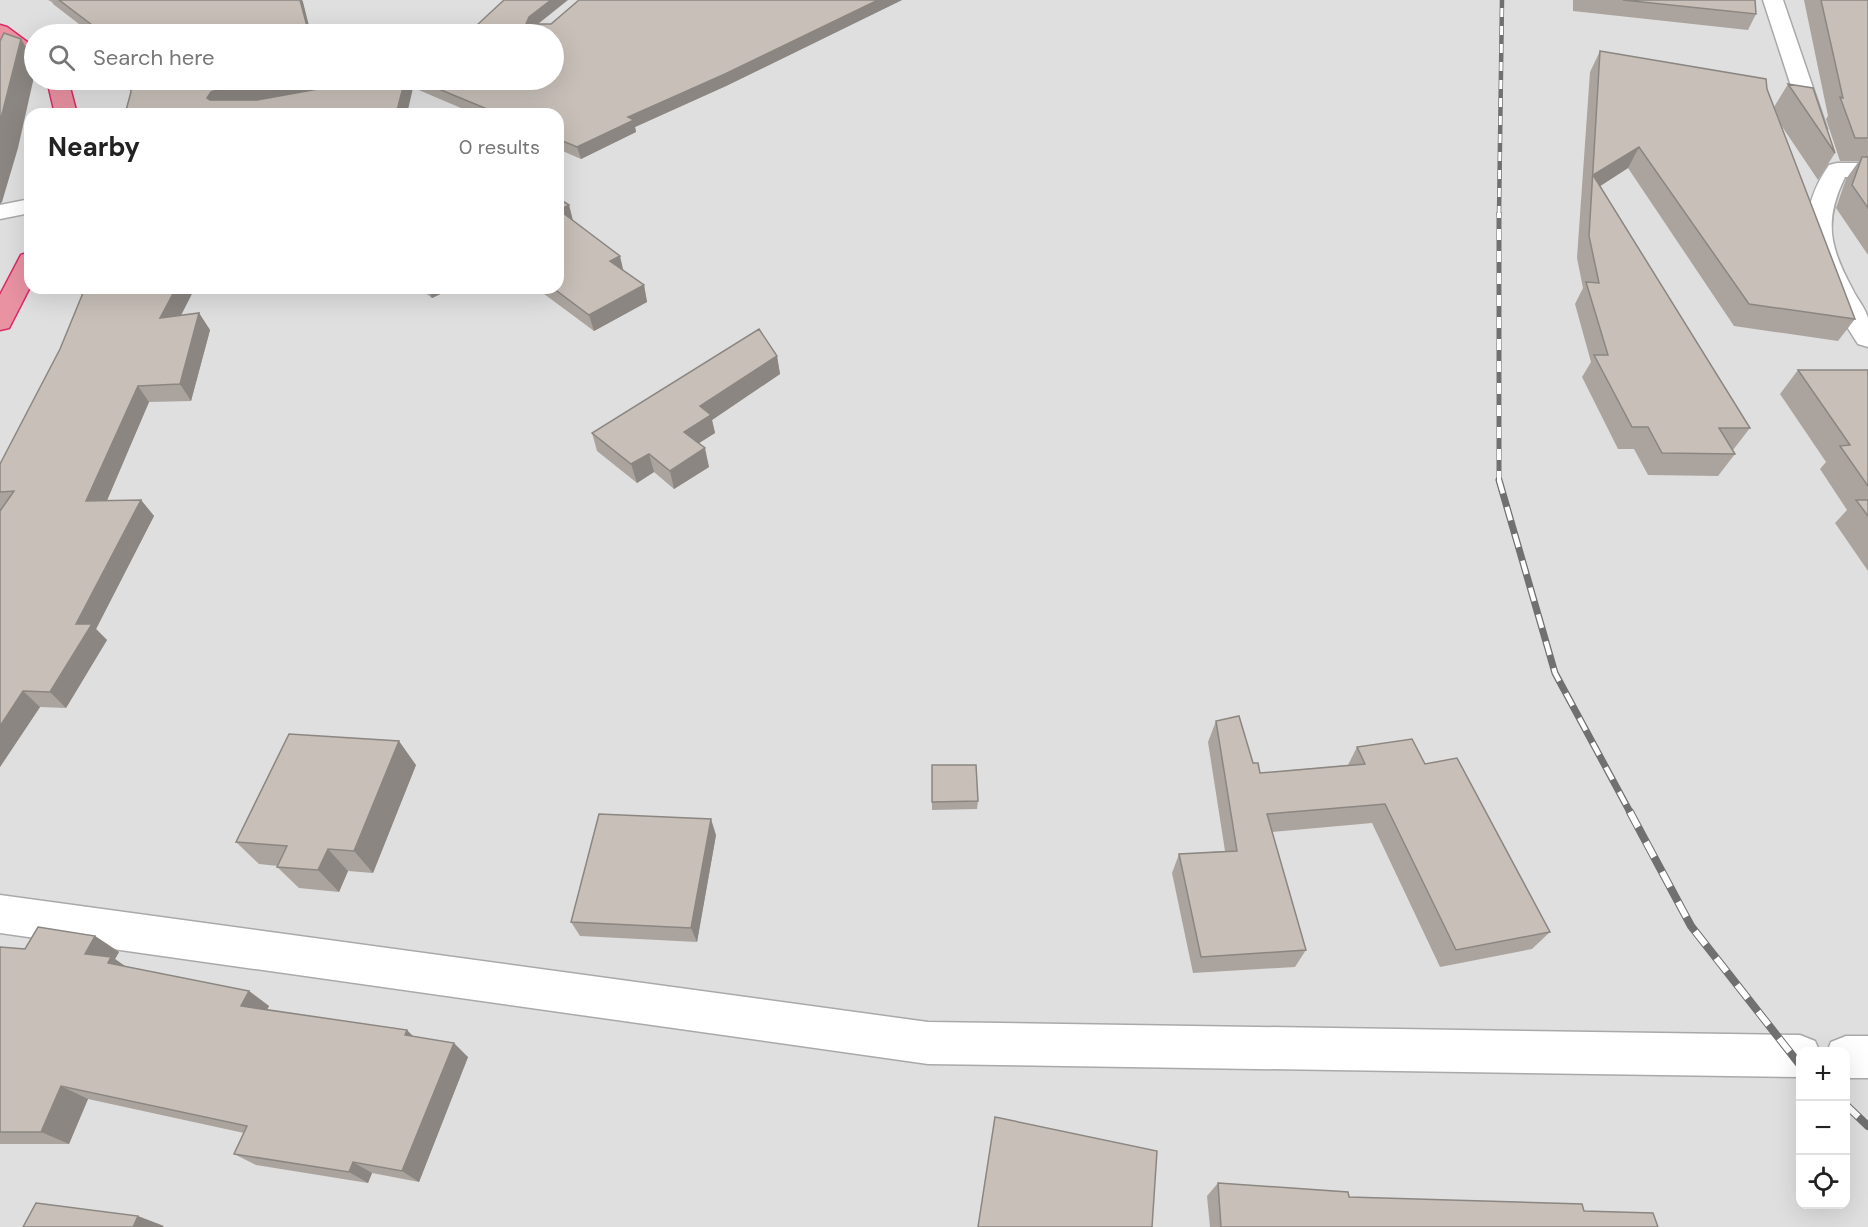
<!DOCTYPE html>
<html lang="en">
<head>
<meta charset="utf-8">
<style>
  :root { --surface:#fff; --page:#f6f6f6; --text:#222; --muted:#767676; --line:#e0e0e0 }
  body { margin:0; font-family:"DM Sans",sans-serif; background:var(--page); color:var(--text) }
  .controls { position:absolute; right:18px; bottom:18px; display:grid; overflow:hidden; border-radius:12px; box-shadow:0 6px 24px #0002 }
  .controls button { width:54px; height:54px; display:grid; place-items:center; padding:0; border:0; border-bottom:2px solid var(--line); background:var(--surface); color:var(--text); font:30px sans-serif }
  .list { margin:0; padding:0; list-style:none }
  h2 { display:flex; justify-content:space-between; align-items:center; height:78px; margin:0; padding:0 24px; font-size:26px }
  h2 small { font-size:20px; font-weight:400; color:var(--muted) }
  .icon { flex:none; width:33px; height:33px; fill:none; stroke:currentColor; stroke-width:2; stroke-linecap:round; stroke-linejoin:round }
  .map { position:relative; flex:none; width:1868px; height:1227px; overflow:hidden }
  .search { position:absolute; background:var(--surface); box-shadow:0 6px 24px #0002; left:24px; top:24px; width:540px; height:66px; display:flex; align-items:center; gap:15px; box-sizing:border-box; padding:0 21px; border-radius:33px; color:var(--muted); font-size:22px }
  .panel { position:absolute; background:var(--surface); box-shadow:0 6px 24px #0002; left:24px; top:108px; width:540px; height:186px; border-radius:18px }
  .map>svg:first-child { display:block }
  .residential { fill:#e0dfdf; fill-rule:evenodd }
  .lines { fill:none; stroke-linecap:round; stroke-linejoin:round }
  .minor-casing { stroke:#a9a9a9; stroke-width:3 }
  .highway-casing { stroke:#dc2a67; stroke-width:3 }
  .minor { fill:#fff; fill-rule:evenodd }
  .highway { fill:#e892a2; fill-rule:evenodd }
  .rail-far3-casing { stroke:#707070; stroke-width:4.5 }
  .rail-far2-casing { stroke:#707070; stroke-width:5 }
  .rail-far1-casing { stroke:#707070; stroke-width:7 }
  .rail-casing { stroke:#707070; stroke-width:8 }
  .rail-far3 { stroke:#fff; stroke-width:3; stroke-dasharray:9; stroke-linecap:butt }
  .rail-far2 { stroke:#fff; stroke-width:4; stroke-dasharray:11; stroke-linecap:butt }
  .rail-far1 { stroke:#fff; stroke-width:4.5; stroke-dasharray:14; stroke-linecap:butt }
  .rail { stroke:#fff; stroke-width:6; stroke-dasharray:17; stroke-linecap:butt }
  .wall { fill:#aba49e }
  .shaded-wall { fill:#8b8681 }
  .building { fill:#c7bfb8; stroke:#8b8681; stroke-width:1.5 }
</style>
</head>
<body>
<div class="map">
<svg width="1868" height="1227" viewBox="0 0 1868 1227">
  <rect width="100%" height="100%" fill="#f2efe9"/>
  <path class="residential" d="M0,0H1868V1227H0ZM34,34H554V80H34ZM30,114H558V288H30ZM1800,1052H1846V1204H1800Z"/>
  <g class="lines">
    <defs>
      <path id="minor" d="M1763,0H1783L1827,129L1824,134L1816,136L1808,134L1805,129Z
        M1837,163H1868V177H1845C1823,222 1830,248 1853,290C1857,299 1867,310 1868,319C1868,328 1868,338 1868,347L1858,344C1820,284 1782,233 1829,165Z
        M30,199V213L0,219V205Z
        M0,895L928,1022L1800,1035L1815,1041L1820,1052H1800V1077L928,1064L0,933Z
        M1846,1036H1868V1078H1846V1052H1827L1831,1042Z"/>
      <path id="highway" d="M0,25L7,27L34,47V62L27,60L0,41Z
        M47,80H68L77,114H55Z
        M30,252V287L9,328L0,330V295L21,255Z"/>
    </defs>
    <use href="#minor" class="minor-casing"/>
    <use href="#highway" class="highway-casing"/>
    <use href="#minor" class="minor"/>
    <use href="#highway" class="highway"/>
    <defs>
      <path id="rail-far3" d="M1499,215L1502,0"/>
      <path id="rail-far2" d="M1499,482V213"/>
      <path id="rail-far1" d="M1499,480L1555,673L1631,814"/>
      <path id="rail" d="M1630,812L1691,926L1800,1065
        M1846,1105L1868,1126"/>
    </defs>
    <use href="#rail-far3" class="rail-far3-casing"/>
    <use href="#rail-far2" class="rail-far2-casing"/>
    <use href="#rail-far1" class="rail-far1-casing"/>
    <use href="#rail" class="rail-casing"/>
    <use href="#rail-far3" class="rail-far3"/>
    <use href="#rail-far2" class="rail-far2"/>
    <use href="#rail-far1" class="rail-far1"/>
    <use href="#rail" class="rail"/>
  </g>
  <path class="wall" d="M48,0H302L311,34H92L53,4L52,2Z
    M579,0H902L726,86L635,127L636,132L581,159L558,149V114H475L414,88L410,80H554L538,24H551Z
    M1573,0H1755L1756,14L1748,30L1573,11Z
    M1804,0H1868V255L1836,208L1846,179L1859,161H1840L1826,119L1828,116Z
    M1600,51L1767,89L1774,107L1788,84L1835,153L1818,180L1781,125L1855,319L1838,341L1734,326L1628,168L1600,186L1750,428L1733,450H1732L1735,454L1718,476L1648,475L1634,449H1618L1582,377L1591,362L1575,304L1583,288L1577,258L1590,72Z
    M569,205L573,220L624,272L644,285L647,302L594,331L536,288H558Z
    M419,288H453L432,298Z
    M199,313L210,330L191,401L149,402L107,500H141L154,516L96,629L107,640L66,708L40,707L0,767V511L1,510H0V464L60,349L181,316Z
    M777,356L780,374L712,420L715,433L699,443L709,467L674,489L654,472L637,483L597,451L592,433Z
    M1798,370H1868V571L1835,523L1847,510L1820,469L1826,462L1780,394Z
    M1216,721L1260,773L1348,765L1357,747L1425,764L1550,932L1532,949L1440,967L1372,823L1272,832L1306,950L1295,967L1193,973L1172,873L1179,854L1225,851L1208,742Z
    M416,765L373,873L348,871L339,892L299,888L277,867L278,866L259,864L236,842Z
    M932,765L978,801L977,809L932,810Z
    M716,835L697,942L580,936L571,922Z
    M95,936L119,952L115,959L124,966L249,991L269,1006L267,1010L413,1036L468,1057L419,1182L372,1173L368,1183L256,1165L234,1154L244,1133L88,1099L69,1144H0V947L25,949Z
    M1218,1183L1349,1197L1584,1211L1658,1227H1210L1207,1196Z"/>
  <path class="shaded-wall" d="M300,0H302L303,2L311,34H309Z
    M551,0H568L533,28L526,24L529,17Z
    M878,0H902L726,86L635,127L636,132L581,159L577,147L628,117Z
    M21,39L34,60V77L18,148L2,202L0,204V122Z
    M272,80H327L328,87L219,108L207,98L211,92L220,89Z
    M405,80H410L413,88L407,114H396Z
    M1639,147L1628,168L1591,192L1593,175Z
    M569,205L573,222L559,210Z
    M620,256L624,273L610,261Z
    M644,285L647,302L594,331L589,315Z
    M176,288H195L171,335L160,318Z
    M428,288H453L432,298Z
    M199,313L210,330L191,401L180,384Z
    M777,356L780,374L712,420L715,433L688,450L684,432L700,406Z
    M138,386L149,402L100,517L86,501Z
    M705,448L709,467L674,489L670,471Z
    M649,454L654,472L637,483L631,464Z
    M141,500L154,516L96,629L107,640L66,708L50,692L76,624Z
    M23,691L40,707L0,767V726Z
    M399,741L416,765L373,873L354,851Z
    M711,819L716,835L697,942L691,928Z
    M328,849L348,871L339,892L318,870Z
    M95,936L119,952L115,959L135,973L85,954Z
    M249,991L269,1006L261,1021L241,1006Z
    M407,1030L422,1045L405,1035Z
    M454,1043L468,1057L419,1182L402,1171Z
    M61,1086L88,1099L69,1144L41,1132Z
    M353,1162L372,1173L368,1183L349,1172Z
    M138,1216L164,1226L163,1227H133Z"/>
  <path class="building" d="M59,0H300L309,34H104Z
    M504,0H551L529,17L526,24H551L579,0H878L725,74L628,117L634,120L577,147L558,139V114H499L417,80H554V34H462L476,26Z
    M1623,0H1755L1756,14Z
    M1821,0H1868V138H1855L1840,97L1843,98Z
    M4,33L21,39L0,122V41Z
    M1600,51L1766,79L1767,89L1855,319L1749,304L1639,147L1593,175L1750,428H1719L1735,454L1662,453L1648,427H1632L1594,355H1608L1586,282L1599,283L1589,236Z
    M129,80H272L220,89L211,92L207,98L210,100H257L368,80H405L396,114H125L131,92Z
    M1788,84L1813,88L1835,153Z
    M1862,157H1868V208L1852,185Z
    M558,198L569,205L559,210L620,256L610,261L644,285L589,315L553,288H558Z
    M85,288H176L160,318L199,313L180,384L138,386L86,501L141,500L76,624H92L50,692L23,691L0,726V511L14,491L0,492V464L60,349Z
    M759,329L777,356L700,406L711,415L684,432L705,448L670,471L649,454L631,464L592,433Z
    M1798,370H1868V486L1840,446L1850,445Z
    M1856,500H1868V516Z
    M1239,716L1253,763H1258L1260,773L1365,764L1357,747L1412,739L1425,764L1457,758L1550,932L1456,950L1385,804L1267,814L1306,950L1201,957L1179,854L1237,851L1216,721Z
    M289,734L399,741L354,851L328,849L318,870L277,867L287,846L236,842Z
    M932,765H976L978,801L932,802Z
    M599,814L711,819L691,928L571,922Z
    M38,927L95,936L85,954L111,957L108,963L249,991L241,1006L407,1030L405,1035L454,1043L402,1171L353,1162L349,1172L234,1154L247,1126L61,1086L41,1132H0V947L25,949Z
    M995,1117L1157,1151L1152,1227H978Z
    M1218,1183L1348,1192L1349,1197L1582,1204L1584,1211L1653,1213L1658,1227H1221Z
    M36,1203L138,1216L133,1227H23Z"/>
</svg>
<div class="controls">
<button>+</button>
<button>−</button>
<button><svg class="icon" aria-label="locate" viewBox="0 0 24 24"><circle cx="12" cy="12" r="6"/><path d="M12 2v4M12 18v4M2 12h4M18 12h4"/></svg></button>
</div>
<div class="search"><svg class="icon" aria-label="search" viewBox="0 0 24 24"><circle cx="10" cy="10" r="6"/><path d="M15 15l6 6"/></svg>Search here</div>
<section class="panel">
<h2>Nearby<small>0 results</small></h2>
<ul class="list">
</ul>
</section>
</div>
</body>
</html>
